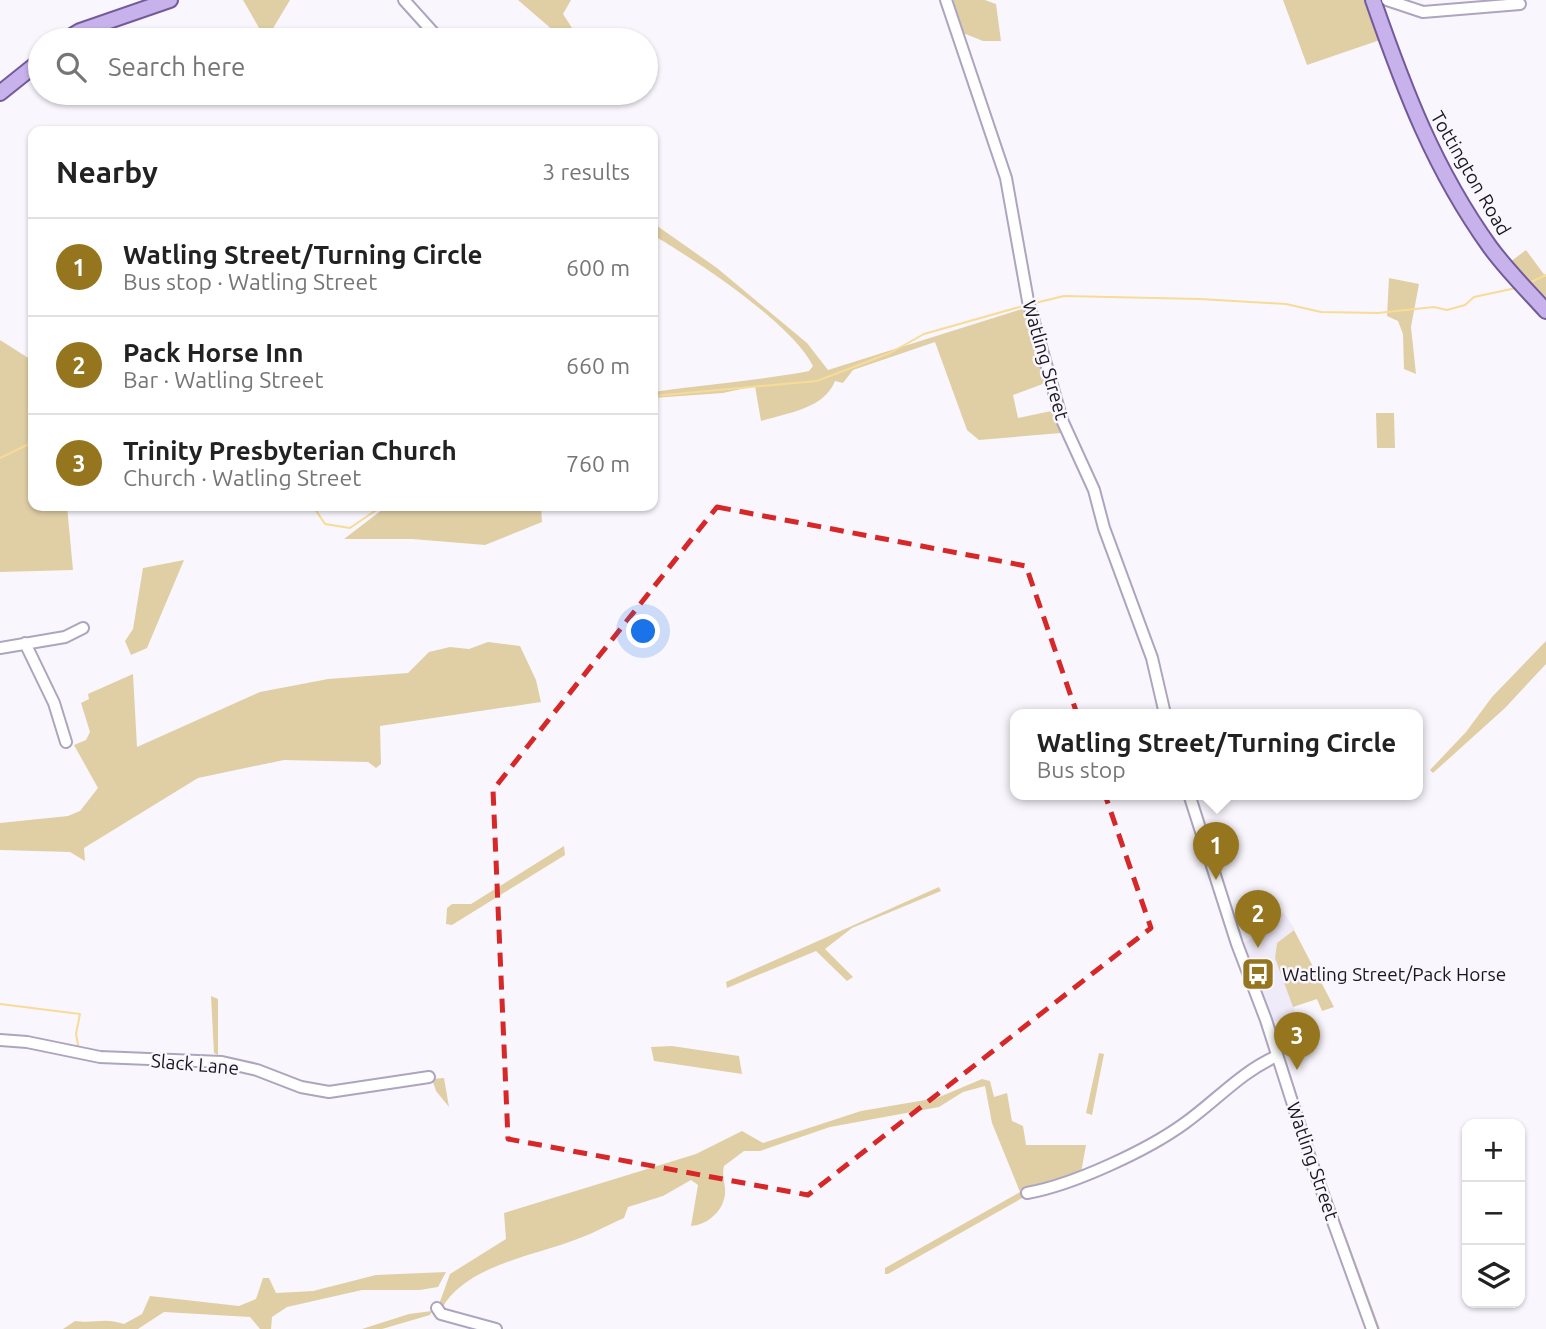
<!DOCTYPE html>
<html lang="en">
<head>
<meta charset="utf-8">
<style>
  :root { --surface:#fff; --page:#f6f6f6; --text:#222; --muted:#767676; --line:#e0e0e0; --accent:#95761e }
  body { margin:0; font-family:Ubuntu,sans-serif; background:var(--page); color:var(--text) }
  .controls { position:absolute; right:21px; bottom:21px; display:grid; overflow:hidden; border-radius:14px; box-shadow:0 2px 5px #0004 }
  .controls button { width:63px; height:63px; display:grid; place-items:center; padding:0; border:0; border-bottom:2px solid var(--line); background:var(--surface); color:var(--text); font:35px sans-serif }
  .you { position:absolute; left:644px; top:632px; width:24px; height:24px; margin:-18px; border:5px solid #fff; border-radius:50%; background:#1a73e8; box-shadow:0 0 0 10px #1a73e833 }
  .badge { display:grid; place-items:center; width:46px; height:46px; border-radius:50%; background:var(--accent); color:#fff; font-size:23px; font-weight:700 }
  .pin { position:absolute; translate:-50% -58px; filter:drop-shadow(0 2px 4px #0008) }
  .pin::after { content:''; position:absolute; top:37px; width:24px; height:21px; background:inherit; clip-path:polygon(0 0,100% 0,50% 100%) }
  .popup { position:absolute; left:1010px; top:709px; width:413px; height:91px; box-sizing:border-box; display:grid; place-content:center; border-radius:14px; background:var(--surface); filter:drop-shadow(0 2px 5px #0005); font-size:23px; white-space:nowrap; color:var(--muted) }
  .popup b { font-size:26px; color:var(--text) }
  .popup::after { content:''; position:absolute; left:50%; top:100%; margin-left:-14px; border:14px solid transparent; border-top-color:var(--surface) }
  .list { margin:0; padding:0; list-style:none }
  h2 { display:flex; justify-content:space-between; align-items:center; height:91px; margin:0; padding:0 28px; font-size:30px }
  h2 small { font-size:23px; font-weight:400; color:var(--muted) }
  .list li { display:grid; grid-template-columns:46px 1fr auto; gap:21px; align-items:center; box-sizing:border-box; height:98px; padding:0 28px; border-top:2px solid var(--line) }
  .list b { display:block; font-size:26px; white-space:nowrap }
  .list p { margin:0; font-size:23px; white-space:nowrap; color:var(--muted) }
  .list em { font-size:23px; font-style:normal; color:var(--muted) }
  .icon { flex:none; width:38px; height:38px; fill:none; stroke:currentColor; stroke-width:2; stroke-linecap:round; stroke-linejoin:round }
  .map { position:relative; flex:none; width:1546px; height:1329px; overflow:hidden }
  .search { position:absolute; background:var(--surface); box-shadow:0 2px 5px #0004; left:28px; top:28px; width:630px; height:77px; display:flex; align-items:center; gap:18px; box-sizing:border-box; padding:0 24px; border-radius:38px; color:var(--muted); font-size:26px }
  .panel { position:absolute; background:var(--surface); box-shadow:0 2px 5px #0004; left:28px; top:126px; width:630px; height:385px; border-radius:14px }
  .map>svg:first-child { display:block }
  .built { fill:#efebf9 }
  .green { fill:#e0cfa5 }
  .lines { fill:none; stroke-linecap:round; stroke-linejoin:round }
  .stream { stroke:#f7db96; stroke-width:2 }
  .minor-casing { stroke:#ada5bf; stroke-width:14 }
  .major-casing { stroke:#735a9b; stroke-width:18 }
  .minor { stroke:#fff; stroke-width:10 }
  .major { stroke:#c8b2eb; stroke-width:14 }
  .marked { fill:none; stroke:#d62828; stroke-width:5; stroke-dasharray:14 9; stroke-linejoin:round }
  .labels { text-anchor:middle; stroke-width:5; stroke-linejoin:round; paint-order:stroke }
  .street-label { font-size:19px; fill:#19161f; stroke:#f9f7fd }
  .poi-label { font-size:19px; fill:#19161f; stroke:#f9f7fd; text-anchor:start }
</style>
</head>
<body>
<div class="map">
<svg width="1546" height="1329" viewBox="0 0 1546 1329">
  <rect width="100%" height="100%" fill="#f9f7fd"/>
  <path class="built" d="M1283,912L1295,929L1277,943L1275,957L1296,1014L1273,1022L1241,944L1258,935Z"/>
  <path class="green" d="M243,0H290L266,40Z
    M518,0H571L563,14L572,28L562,38Z
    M951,0H985L996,4L1001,41H983L963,33Z
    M1283,0H1367L1380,40L1307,65Z
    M653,223L717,268L807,343L828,370L1025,308L1048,382L1013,395L1018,418L1056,410L1061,433L979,440L967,430L935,342L853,370L843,383L835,381C824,409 787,413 761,421L755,386L723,393L653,398V392C705,384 757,381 809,371L813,366C792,323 695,260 653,235Z
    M1526,250L1546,277V303L1510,262Z
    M1389,278L1419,284L1411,327L1416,374L1404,369L1403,334L1398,321L1387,316Z
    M0,340L33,361V506H67L73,570L0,572Z
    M1376,413H1394L1395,448H1377Z
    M387,506H541L542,522L485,545L412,539H344Z
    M184,560L147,648L131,655L125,641L133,629L143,568Z
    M1546,641V664L1505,708L1433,773L1430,770L1466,732L1492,697Z
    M488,642L520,646L536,680L541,702L380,726L381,764L376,768L368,762L284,760L198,778L84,848L85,861L70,852L0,850V823L68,816L80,811L98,788L74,745L86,740L90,732L81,703L89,699L88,694L133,674L137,747L260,692L328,679L408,673L429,652L450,647L469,649Z
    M564,846L565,855L452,925L446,924L447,908L452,904H471Z
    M939,887L941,891L852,928L825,949L853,977L847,981L816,951L727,988L726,982Z
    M1294,930L1334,1007L1322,1011L1317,999L1293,1007L1275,958L1277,943Z
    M211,996L218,999V1055L214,1053Z
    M672,1046L739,1056L742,1074L654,1061L651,1047Z
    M1099,1053L1104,1054L1092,1115L1086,1113Z
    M444,1078L449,1107L436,1091L432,1079Z
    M982,1079L990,1081L994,1097L1007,1093L1012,1121L1023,1126L1026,1145H1086L1081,1173L1021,1192L1024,1197L888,1274H885V1268L1020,1192L992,1123L985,1086L963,1092L939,1107L830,1127L760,1151H744L724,1166C722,1174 724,1180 725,1188C727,1208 709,1225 691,1226L698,1185L691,1180L663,1196L628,1207L624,1218C606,1226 588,1236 569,1242C528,1257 465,1267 442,1308L438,1307L450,1274L506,1239L504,1213L696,1154L742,1131L763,1143L861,1111L937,1098Z
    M1337,1212L1380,1329H1376L1334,1215Z
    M446,1272L438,1287L420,1290H362L287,1307L272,1317L271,1329H260L250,1317L164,1312L138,1329H63L75,1321C95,1324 103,1317 124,1324L142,1314L150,1296L239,1306L256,1299L263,1278H269L276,1293L313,1291L376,1275Z
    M432,1311L430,1315L382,1329H362L409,1314Z"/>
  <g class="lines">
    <path class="stream" d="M1529,283L1546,275
      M1035,303L1064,296L1200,299L1286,304L1321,312L1378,313L1434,307L1447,310L1465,305L1474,297L1516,288
      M653,396L817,381L890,353L924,334L1023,306
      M0,458L33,442
      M313,506L325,524L350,528L382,506
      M0,1004L80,1014L76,1034L78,1045"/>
    <defs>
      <path id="minor" d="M404,0L440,40
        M946,0L1006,178L1028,301L1062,420L1094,490L1104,528L1152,658L1165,714
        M1387,0L1423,12L1520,4
        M25,643L54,703L66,742
        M0,648L65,637L83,628
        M1189,794L1237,944L1266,1020L1311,1161L1372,1329
        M0,1040L27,1042L100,1057L222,1062L257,1070L301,1087L329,1092L429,1077
        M1027,1193C1073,1185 1148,1150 1185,1123C1217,1100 1241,1072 1277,1056
        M437,1308L441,1314L496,1329"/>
      <path id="major" d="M1373,0C1404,89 1434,169 1490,247C1506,269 1527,290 1546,311
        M65,40L80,31L170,0
        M0,93L40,61"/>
    </defs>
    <use href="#minor" class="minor-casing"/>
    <use href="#major" class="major-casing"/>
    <use href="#minor" class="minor"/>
    <use href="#major" class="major"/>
  </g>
  <path class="marked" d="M717,507L1026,566L1151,928L808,1195L508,1139L493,790Z"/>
  <defs>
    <symbol id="bus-square" viewBox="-11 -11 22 22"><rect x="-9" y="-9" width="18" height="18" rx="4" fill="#95761e" stroke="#f9f7fd"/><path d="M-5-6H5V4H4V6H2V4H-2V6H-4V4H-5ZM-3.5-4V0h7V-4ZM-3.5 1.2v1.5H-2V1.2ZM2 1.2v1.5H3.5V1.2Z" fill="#fff"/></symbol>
  </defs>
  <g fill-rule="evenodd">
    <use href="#bus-square" x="1239" y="955" width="38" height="38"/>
  </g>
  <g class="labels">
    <g class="street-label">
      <text transform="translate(1471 173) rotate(60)" y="7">Tottington Road</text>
      <text transform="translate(1046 360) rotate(74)" y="7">Watling Street</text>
      <text transform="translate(195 1064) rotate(5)" y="7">Slack Lane</text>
      <text transform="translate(1313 1161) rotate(71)" y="7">Watling Street</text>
    </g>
    <g class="poi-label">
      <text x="1282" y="981">Watling Street/Pack Horse</text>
    </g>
  </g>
</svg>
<div class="controls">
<button>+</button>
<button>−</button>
<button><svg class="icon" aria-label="layers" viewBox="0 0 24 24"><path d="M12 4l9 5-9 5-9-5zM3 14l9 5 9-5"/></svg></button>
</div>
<div class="you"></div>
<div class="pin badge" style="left:1216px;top:880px">1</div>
<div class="popup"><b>Watling Street/Turning Circle</b>Bus stop</div>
<div class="pin badge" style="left:1258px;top:948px">2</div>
<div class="pin badge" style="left:1297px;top:1070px">3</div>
<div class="search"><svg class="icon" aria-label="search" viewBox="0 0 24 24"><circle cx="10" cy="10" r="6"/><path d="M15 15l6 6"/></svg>Search here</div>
<section class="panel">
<h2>Nearby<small>3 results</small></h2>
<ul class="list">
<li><span class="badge">1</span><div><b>Watling Street/Turning Circle</b><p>Bus stop · Watling Street</p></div><em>600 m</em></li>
<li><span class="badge">2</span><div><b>Pack Horse Inn</b><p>Bar · Watling Street</p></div><em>660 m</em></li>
<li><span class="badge">3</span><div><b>Trinity Presbyterian Church</b><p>Church · Watling Street</p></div><em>760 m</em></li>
</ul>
</section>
</div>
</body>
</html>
